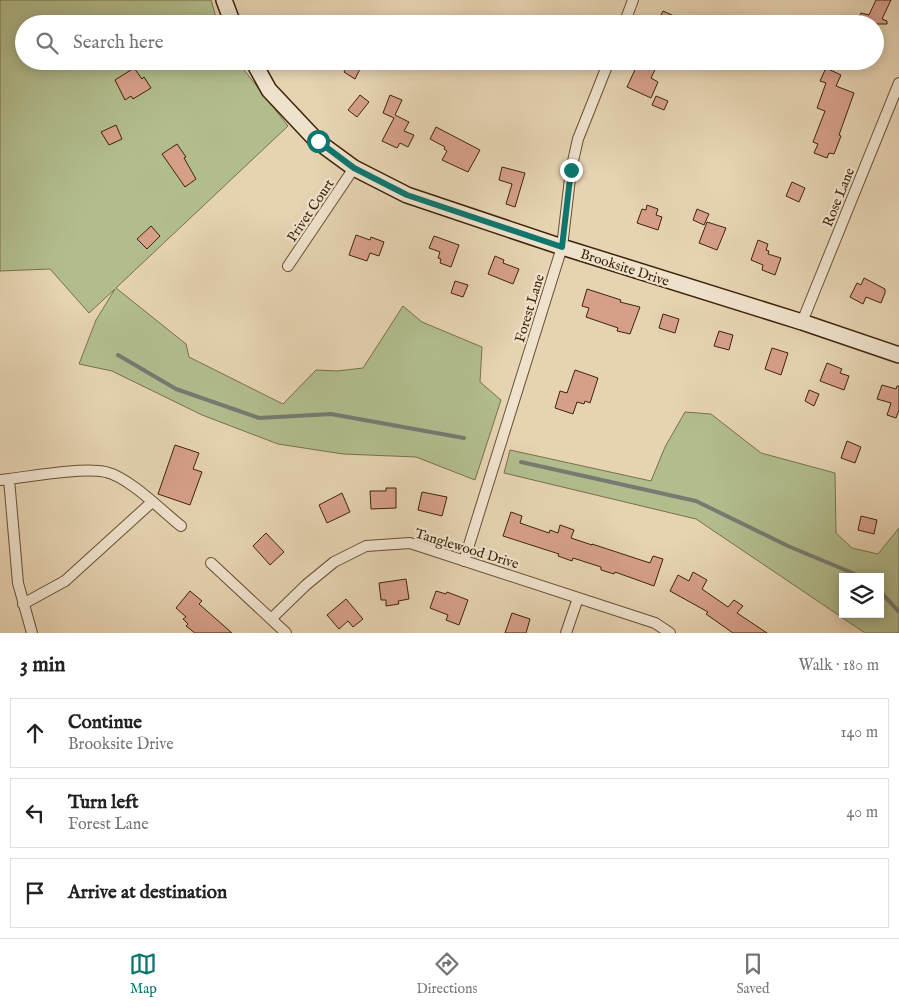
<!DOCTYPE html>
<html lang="en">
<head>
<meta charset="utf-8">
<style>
  :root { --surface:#fff; --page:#f2f2f2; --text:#222; --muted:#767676; --line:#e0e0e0; --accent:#0f766e }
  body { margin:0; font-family:"IM FELL English",serif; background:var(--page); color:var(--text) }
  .controls { position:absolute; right:15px; bottom:15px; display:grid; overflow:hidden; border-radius:0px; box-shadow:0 2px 12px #0003 }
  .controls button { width:45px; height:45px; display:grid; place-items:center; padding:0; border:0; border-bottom:1px solid var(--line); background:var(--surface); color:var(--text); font:25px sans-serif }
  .stop { position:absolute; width:15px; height:15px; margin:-11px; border:4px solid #0f766e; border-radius:50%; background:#fff }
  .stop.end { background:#0f766e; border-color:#fff; box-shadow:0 1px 5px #0008 }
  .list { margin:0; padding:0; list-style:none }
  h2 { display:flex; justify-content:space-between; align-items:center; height:65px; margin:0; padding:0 20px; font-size:21px }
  h2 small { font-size:16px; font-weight:400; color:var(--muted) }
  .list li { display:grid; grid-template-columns:32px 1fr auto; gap:15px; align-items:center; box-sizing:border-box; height:70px; margin:0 10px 10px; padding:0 10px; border:1px solid var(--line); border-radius:0px }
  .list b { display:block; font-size:19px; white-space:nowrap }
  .list p { margin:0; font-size:16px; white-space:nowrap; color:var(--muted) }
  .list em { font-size:16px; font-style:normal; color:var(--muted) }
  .icon { flex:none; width:28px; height:28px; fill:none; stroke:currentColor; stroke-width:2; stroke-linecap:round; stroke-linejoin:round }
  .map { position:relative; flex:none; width:899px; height:633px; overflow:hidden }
  .search { position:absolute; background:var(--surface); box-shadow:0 2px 12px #0003; left:15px; right:15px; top:15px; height:55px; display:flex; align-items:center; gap:12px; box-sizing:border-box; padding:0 18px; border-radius:28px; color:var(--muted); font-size:19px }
  .sheet { height:305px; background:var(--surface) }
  nav { display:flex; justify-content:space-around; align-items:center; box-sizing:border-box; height:70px; border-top:1px solid var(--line); background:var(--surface); font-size:14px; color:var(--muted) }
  nav a { display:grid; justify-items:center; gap:2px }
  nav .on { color:var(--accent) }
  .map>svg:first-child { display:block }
  .green { fill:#b2bd8e; stroke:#78704b; fill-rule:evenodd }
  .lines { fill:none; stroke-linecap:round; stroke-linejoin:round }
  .stream { stroke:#767b71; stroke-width:4 }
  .building { fill:#d69f8a; stroke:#3e2408 }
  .street-casing { stroke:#685032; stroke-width:12 }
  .secondary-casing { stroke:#3e2408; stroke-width:18 }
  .street { stroke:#efe2cd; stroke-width:10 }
  .secondary { stroke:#efe2cd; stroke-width:15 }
  .route { stroke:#0f766e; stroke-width:6 }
  .labels { text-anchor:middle; stroke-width:4.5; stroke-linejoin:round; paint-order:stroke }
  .street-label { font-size:14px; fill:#3e2408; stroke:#efe2cd }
</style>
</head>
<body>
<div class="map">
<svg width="899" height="633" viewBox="0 0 899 633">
  <rect width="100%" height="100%" fill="#e6d3b2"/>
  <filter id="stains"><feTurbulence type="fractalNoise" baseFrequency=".004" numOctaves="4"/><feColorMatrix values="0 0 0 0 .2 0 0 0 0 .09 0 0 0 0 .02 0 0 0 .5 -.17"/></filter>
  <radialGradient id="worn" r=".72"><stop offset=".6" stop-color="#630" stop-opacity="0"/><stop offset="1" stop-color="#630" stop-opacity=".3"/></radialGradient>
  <path class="green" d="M0,0H211L218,24H24V61H237L288,126L116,288L186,344L189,357L283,404L316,370L337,371L363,368L403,306L422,322L482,347L480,382L501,400L475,480L416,457L343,454L278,444L202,415L112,371L79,364L96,320L115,289L89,313L50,269L0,271Z
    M685,412L711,414L761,453L835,473L836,533L852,548L878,554L899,528V633H865L696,519L504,473L510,450L651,481L665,447ZM843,577H880V614H843Z"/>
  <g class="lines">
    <path class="stream" d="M118,355L176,389L259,418L331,414L464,438
      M521,462L696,501L788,546L862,577
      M880,591L899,612"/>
  </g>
  <path class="building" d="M876,0H891L882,19L887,21V24H855L861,13L869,15Z
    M663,11L674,16L671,24H656Z
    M350,61H364L355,79L344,72Z
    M639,61H659L651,78L658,82L651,98L627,87Z
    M134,68L142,79L144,77L151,88L133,99L131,96L125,100L115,80Z
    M826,68L841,75L836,86L854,93L839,135L841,136L834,154L829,153L827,158L814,153L818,144L813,142L825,111L817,108L826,83L820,81Z
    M360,95L369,102L357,117L348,110Z
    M390,95L402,100L395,115L409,122L404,131L414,135L408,147L400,143L397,148L382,141L394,118L383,113Z
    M656,96L668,101L664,110L652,105Z
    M116,125L122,139L109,145L101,132Z
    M436,127L480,150L468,172L442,160L447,151L444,149L445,147L430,139Z
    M177,144L186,157L184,158L196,179L185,187L162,154Z
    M502,167L525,173L515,207L506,204L512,184L499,180Z
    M792,182L805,188L799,202L786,196Z
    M647,205L658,209L656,215L662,217L658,230L637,223L642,209L646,210Z
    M697,209L709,214L704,225L693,220Z
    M707,222L726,228L717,250L699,243Z
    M151,226L160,236L147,249L137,239Z
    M356,235L370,240L371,237L384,242L379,256L370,253L367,261L349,255Z
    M434,236L459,245L451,267L440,263L441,259L438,258L440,252L429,248Z
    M758,240L768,244L766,250L769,251L768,254L781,258L775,275L762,270L763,265L751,260Z
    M495,256L504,260L503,263L519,269L513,284L488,274Z
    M864,278L885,289V293L881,303L866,297L863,304L850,297L857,283L861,285Z
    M455,281L468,285L463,297L451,293Z
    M587,289L621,300L620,302L640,307L630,334L617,331L618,328L586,317L589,308L582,306Z
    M663,314L679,319L675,333L659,328Z
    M719,331L733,335L729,350L714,346Z
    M772,348L788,353L781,375L765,369Z
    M827,363L842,369L840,373L849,376L844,390L820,381Z
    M575,370L598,378L590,403L585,401L584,404L577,402L573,414L555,408L560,391L567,393Z
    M882,385L896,389L897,386H899V410L896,418L887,415L891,403L877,399Z
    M809,390L819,394L814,406L805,401Z
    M847,441L861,447L855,463L841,458Z
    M175,445L199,453L193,469L202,472L190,505L158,494Z
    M386,488H396V508L371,509L370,491H386Z
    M422,492L447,497L442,516L418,510Z
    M342,493L350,512L327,523L319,505Z
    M511,512L522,516L520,523L549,533L550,530L558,533L560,525L574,530L571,538L592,545V544L650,563L653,556L663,559L654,586L615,572L614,574L601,570V567L573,558L572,561L558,556L559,554L503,536Z
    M861,516L877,520L874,534L858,530Z
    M266,533L284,552L270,565L253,546Z
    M693,572L707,580L702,589L728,607L734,600L743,606L737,613L767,633H733L706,614L708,612L670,591L678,575L689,581Z
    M406,579L409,599L398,601L399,604L386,606V600H381L379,583Z
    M190,591L202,601L199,604L232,633H195L186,626L188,624L183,619L186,617L176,608Z
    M436,591L446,594L447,592L468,600L459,625L446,620L448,615L430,608Z
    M346,599L363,619L353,627L348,621L339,629L327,615Z
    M512,613L530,619L526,633H505Z"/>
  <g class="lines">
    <defs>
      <path id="street" d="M624,24L633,0
        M288,266L354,168
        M802,322L899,83
        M9,479C34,476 82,467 106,472C130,478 161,510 181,526
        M0,480L9,479L18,583L32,633
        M464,561L562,247L571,170L578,139L609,61
        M211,563L286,633
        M23,604L65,581L152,502
        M271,619L306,585L334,562L366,546L410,543L655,623L670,633
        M566,633L578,598"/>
      <path id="secondary" d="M224,0L233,24
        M253,61L269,90L317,141L354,168L407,195L562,247L802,322L899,355"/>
    </defs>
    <use href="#street" class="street-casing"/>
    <use href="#secondary" class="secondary-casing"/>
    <use href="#street" class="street"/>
    <use href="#secondary" class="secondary"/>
  </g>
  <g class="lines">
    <path class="route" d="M318,141L354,168L407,195L562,247L571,170"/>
  </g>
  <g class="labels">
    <g class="street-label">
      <text transform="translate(838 197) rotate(-68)" y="5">Rose Lane</text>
      <text transform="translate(310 210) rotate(-56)" y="5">Privet Court</text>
      <text transform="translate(625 267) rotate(18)" y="5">Brooksite Drive</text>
      <text transform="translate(529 308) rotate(-73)" y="5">Forest Lane</text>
      <text transform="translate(467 548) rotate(17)" y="5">Tanglewood Drive</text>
    </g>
  </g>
  <rect width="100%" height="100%" filter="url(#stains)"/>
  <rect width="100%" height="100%" fill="url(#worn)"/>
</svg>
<div class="controls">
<button><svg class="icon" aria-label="layers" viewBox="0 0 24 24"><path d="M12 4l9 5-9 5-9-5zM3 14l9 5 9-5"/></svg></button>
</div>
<div class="stop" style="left:318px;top:141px"></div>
<div class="stop end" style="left:571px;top:170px"></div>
<div class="search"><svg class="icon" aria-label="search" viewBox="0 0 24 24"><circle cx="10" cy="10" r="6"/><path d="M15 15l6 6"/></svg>Search here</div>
</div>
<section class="sheet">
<h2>3 min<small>Walk · 180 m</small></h2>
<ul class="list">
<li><svg class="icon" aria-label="ahead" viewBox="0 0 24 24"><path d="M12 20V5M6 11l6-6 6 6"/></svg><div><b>Continue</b><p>Brooksite Drive</p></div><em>140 m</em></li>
<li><svg class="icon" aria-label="left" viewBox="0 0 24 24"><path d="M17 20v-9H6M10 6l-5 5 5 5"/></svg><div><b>Turn left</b><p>Forest Lane</p></div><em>40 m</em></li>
<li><svg class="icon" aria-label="arrive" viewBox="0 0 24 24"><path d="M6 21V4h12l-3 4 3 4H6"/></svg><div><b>Arrive at destination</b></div></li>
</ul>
</section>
<nav>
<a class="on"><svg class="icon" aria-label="map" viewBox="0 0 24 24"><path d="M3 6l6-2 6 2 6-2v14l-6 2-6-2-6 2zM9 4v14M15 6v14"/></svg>Map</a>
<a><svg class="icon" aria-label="directions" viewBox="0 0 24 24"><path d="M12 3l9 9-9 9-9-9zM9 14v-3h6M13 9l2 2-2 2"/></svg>Directions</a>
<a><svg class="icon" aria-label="saved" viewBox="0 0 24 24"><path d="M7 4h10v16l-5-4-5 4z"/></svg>Saved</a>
</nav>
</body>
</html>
